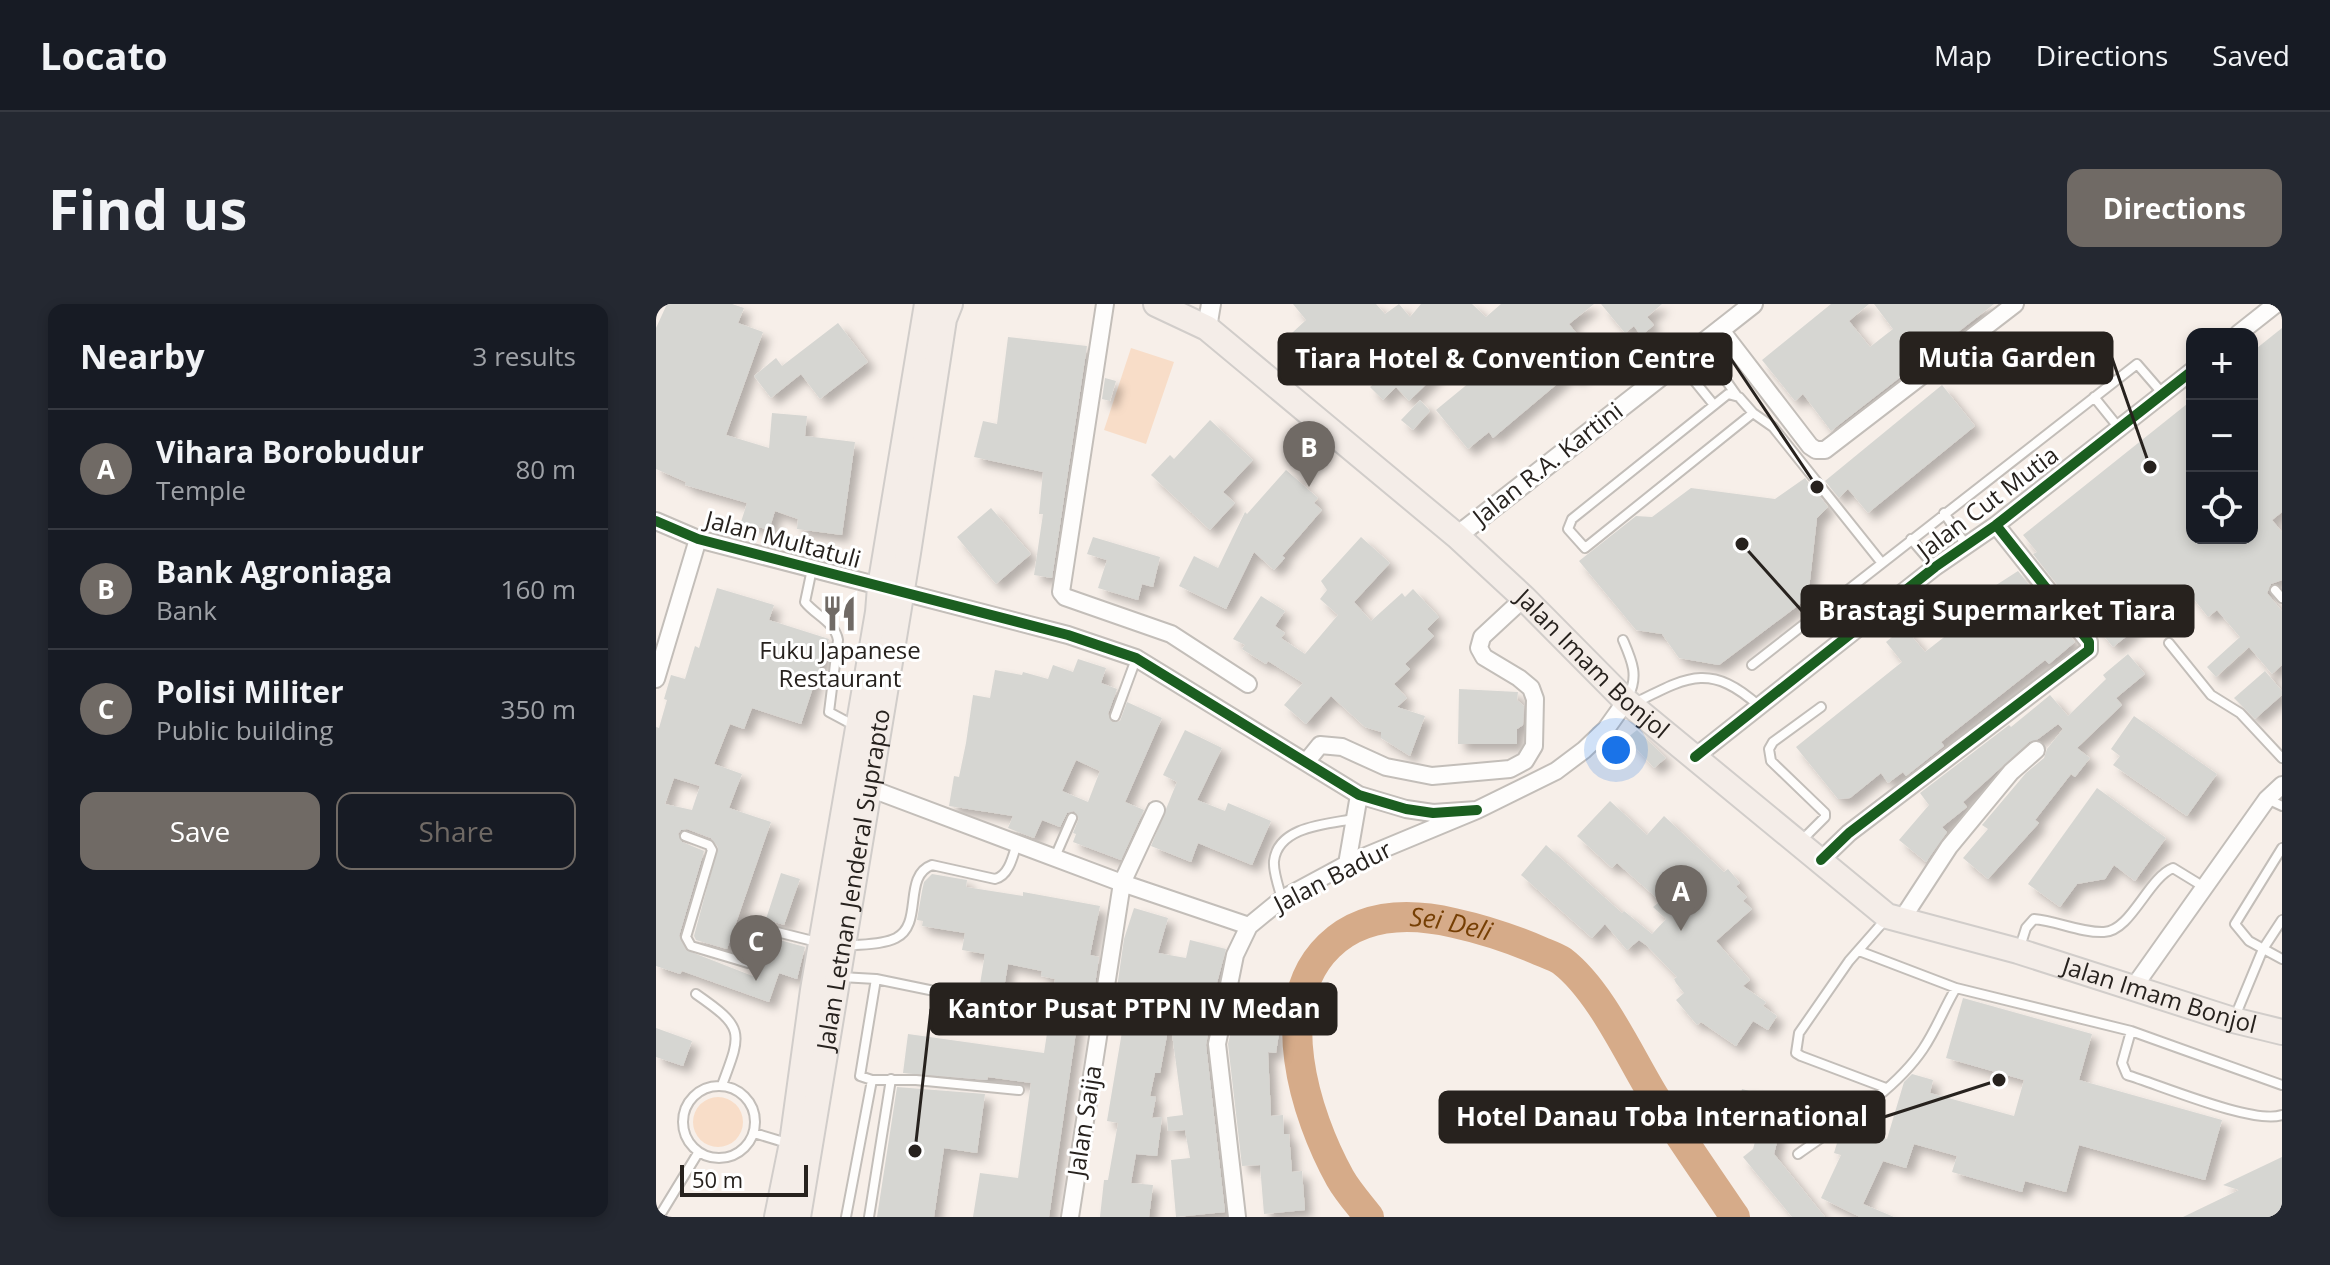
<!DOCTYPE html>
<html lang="en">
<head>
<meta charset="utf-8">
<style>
  :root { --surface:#171b24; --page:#242831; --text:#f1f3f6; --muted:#9ea1a6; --line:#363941; --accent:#706a65 }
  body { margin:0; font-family:"Open Sans",sans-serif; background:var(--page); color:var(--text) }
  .controls { position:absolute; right:24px; top:24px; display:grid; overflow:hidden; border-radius:16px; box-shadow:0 4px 12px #0003 }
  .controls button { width:72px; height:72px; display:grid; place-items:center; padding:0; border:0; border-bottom:2px solid var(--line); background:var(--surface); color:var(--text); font:40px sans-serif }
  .scale { position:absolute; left:24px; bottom:20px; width:128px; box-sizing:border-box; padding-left:8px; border:4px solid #27221e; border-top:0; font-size:22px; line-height:28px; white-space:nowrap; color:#27221e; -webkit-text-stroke:6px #fff; paint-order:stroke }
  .you { position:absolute; left:960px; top:446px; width:28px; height:28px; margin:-20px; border:6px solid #fff; border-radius:50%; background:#1a73e8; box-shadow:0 0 0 12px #1a73e833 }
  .badge { display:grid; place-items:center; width:52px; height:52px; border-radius:50%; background:var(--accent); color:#fff; font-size:26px; font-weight:700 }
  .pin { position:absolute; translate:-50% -66px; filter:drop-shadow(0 2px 4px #0008) }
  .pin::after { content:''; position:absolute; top:42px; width:28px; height:24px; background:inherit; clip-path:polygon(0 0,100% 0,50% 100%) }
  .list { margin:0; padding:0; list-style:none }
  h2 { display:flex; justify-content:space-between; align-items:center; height:104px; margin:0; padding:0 32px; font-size:34px }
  h2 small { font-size:26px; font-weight:400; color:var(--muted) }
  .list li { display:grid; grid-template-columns:52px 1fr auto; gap:24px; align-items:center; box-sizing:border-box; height:120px; padding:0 32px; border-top:2px solid var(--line) }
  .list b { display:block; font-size:30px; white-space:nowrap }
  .list p { margin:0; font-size:26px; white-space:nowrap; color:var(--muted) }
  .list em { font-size:26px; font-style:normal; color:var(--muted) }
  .actions { display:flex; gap:16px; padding:24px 32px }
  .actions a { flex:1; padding:18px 0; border:2px solid var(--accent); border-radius:16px; text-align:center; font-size:28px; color:var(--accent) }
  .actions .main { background:var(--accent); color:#fff }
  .icon { flex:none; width:44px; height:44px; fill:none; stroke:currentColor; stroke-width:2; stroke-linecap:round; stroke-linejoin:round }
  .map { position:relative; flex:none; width:1626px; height:913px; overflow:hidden; border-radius:16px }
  header { display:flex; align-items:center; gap:48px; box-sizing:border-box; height:112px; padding:0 40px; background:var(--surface); border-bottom:2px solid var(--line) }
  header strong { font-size:38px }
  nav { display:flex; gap:44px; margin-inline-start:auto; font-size:28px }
  .intro { display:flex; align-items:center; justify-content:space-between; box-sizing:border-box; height:192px; padding:0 48px }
  h1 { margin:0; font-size:56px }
  .button { padding:20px 36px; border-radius:16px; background:var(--accent); color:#fff; font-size:28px; font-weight:700 }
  main { display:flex; gap:48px; padding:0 48px }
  aside { flex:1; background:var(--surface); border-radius:16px; box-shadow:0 4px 12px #0003 }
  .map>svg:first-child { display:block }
  .green { fill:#f8ddc8 }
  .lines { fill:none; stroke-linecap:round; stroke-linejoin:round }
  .river { stroke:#d6ab89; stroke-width:30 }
  .building { fill:#d6d6d2; fill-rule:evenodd; filter:url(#shadow) }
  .service-casing { stroke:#c3beb9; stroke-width:12 }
  .minor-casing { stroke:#c3beb9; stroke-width:20 }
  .tertiary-casing { stroke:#c3beb9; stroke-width:22 }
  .primary-casing { stroke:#d1cdca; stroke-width:28 }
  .service { stroke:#fefdfc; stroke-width:8 }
  .minor { stroke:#fefdfc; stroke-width:16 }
  .tertiary { stroke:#fefdfc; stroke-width:18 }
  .primary { stroke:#f4ede8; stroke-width:24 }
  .cycleway-casing { stroke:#fff; stroke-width:15 }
  .cycleway { stroke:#1b5e20; stroke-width:10 }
  .labels { text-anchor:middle; stroke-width:6; stroke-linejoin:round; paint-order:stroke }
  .street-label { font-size:24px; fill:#27221e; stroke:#fff }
  .poi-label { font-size:24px; fill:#27221e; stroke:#fff }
  .water-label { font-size:26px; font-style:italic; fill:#763f04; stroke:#fff }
  .leader { fill:none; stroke:#27221e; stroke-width:3 }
  .callout-dot { fill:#27221e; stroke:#fff; stroke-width:3 }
  .callout { fill:#27221e; stroke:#27221e; stroke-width:3 }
  .callout-label { font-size:26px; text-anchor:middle; font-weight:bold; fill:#fff }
</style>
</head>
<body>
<header>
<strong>Locato</strong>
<nav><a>Map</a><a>Directions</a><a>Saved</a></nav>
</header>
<div class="intro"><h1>Find us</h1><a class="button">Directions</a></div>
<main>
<aside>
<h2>Nearby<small>3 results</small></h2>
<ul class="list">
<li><span class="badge">A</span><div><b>Vihara Borobudur</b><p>Temple</p></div><em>80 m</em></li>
<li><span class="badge">B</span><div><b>Bank Agroniaga</b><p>Bank</p></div><em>160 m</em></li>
<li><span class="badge">C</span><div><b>Polisi Militer</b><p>Public building</p></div><em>350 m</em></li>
</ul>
<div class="actions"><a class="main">Save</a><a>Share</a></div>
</aside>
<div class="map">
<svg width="1626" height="913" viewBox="0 0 1626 913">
  <defs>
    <filter id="shadow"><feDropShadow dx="7" dy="7" stdDeviation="4" flood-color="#0004"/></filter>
  </defs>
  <rect width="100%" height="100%" fill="#f7efe9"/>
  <path class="green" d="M475,44L518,58L490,140L448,126Z
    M37 818a25 25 0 1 1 50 0a25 25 0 1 1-50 0Z"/>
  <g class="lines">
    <path class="river" id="s1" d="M713,913C703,900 692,888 684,874C649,811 614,699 673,642C707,609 755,609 798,619C830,626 854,634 884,647C891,650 900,653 906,657C944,686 973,751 998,792C1024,833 1052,873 1079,913"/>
  </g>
  <path class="building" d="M11,0H76L88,4L82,19L107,28L70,131L113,144L116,109L151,112L149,132L199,138L186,231L141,225L142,215L119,207L113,226L85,218L91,199L29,181L30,178L0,165V24Z
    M637,0H720L729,10L743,0L754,13L765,0H816L830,13L845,0H938L913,20L934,46L928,50L932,55L927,59L931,65L919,75L914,69L837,134L833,128L812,145L780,106L819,74L798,53L753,97L740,83L727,96L714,83L720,78L717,75L721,72L677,38L649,63L638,51L634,54L622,42L650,16Z
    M945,0H1006L991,13L998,21L985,32L978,22L969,29Z
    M1175,0H1213L1193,17L1214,43L1237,25L1218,0H1338L1175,127L1147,90L1139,97L1106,56Z
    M182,19L212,58L164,95L145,70L115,94L98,72L120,54L126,62Z
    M1626,24V208L1616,216L1626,228V276L1615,280L1611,289L1626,307V361L1616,370L1593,343L1560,373L1551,363L1584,333L1561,306L1552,313L1530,285L1457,343L1440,322L1436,325L1377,250L1381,248L1367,231L1536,96V234H1596V48Z
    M352,33L431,42L396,274L378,271L387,210H383L387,168L318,153L327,117L341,120Z
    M449,74L460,77L454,97L446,95Z
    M1286,81L1319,122L1212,209L1192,185L1183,194L1169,177Z
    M764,96L774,107L757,126L745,116Z
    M554,116L597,156L567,188L579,199L554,226L495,171L514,151L518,155Z
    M630,166L662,194L658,199L666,206L626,252L629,254L618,266L598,248L570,305L523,282L538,252L562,264L589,208L591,210Z
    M1149,174L1172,203L1161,214L1152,294L1063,361L1023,354L1006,330L980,326L923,257L980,212L996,213L1035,184L1119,195Z
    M335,204L375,250L340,280L301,233Z
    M437,233L504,253L497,283L486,280L482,296L442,284L451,256L431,250Z
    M705,233L734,259L698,298L715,317L746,289L749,293L757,285L783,313L771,325L778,332L749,360L754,365L738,380L751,394L741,403L769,412L754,452L725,434V428L709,423L675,392L650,420L628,401L647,379L612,357L610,360L586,345L589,341L577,335L605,292L629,307L619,322L629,329L625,334L649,350L682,311L664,295L671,286L665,277Z
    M1362,267L1419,338L1393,360L1389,356L1285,438L1288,442L1250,472L1247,468L1232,479L1225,469L1194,494L1182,495L1140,443L1246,358L1230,338L1248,323L1269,348L1301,323L1298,318L1315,304L1322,313L1343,296L1334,285Z
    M61,284L118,301L113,316L173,335L145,420L96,404L88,425L74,420L58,460L86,470L73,504L115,518L71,645L40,636L38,632L62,543L55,534L31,525L25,526L22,530L26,538L48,547L23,632L30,646L99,673L116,634L149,643L141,675L123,669L113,698L26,667L24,670L0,662V423L3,424L11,396L8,395L15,371L29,375L39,342L43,344ZM18,474L44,482L36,506L9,500Z
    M1472,350L1489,370L1460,394L1466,401L1421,444L1434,454L1419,473L1415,470L1379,516L1383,519L1332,575L1307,554L1332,525L1326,521L1370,469L1388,454L1391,445L1407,425L1402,420L1382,435L1373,438L1307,498L1311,503L1286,523L1291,528L1270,558L1243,536L1273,501L1264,489L1353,421L1355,423L1394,391L1412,412L1450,375L1447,371Z
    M422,355L450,364L445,379L461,385L452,410L456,418L464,417L471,398L506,414L469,498L488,506L465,556L417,538L420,530L417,529L423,514L418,507L411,509L404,523L386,516L378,534L352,524L357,512L293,502L298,472L303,473L310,439L317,391L334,394L339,366L366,371L367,368L392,375L397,361L417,368ZM420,456L444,467L432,498L406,487Z
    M1609,367L1626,387V391L1599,415L1578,394Z
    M803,385L862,388L861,396L868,402L867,421L861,425V440H802Z
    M1478,412L1561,470L1531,512L1457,461L1464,452L1455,445Z
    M529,426L566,444L541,496L569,507L572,499L615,517L596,561L542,539L535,558L495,542L521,478L507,471Z
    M981,426L1010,454L998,464L971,434Z
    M1441,484L1510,534L1479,577L1458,561L1449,575L1421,580L1404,603L1372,580Z
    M954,497L991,531L1008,512L1068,568L1072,565L1084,579L1080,582L1091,593L1087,597L1096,605L1060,637L1094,676L1087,682L1110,698L1107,702L1121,712L1112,726L1097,717L1080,742L1045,718L1041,721L1020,696L1028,689L1020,679L1018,675L1021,673L990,641L983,636L971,646L949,620L936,634L865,571L890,541L966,609L968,607L996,630L1010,615L997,603L1004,597L961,559L956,564L921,532Z
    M125,569L144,575L128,621L110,615Z
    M276,570L311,576L310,583L367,592V588L444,602L434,651L443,653L439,681L427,680L393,913H317L324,869L362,874L375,779L332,773L331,776L247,769L252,730L388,749L393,716L397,711L395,705L399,675L385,672L386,667L352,660L348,684L324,680L329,650L306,646L309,629L266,622L267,617L261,616L266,587L268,578Z
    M478,604L512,614L502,649L530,654L534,636L570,645L554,705H557L550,741L569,908L520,913L515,856L534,854L529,826L512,827L511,813L527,811L514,715L504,769H499L494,792L500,793L496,814L506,813L501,852L480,850L475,879L497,881L493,913H444L448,876H452L462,819L451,817L473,686L461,684L468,635Z
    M1307,694L1436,730L1423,776L1566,816L1549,876L1423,841L1410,888L1369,877L1366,888L1296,868L1301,852L1258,840L1250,864L1227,857L1207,900L1238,913H1204L1165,894L1185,851L1178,849L1184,829L1192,824L1231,835L1248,778L1256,770L1277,776L1274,789L1358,812L1368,776L1290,754Z
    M579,709L625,716L620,749L612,748L615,812L627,811L628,830H633L636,868L646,867L649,906L608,910L604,861L586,862L572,740Z
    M0,724L36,737L27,762L0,753Z
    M241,783L329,790L321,849L288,844L278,913H221Z
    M1086,785L1101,789L1100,795L1130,802L1118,850L1169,913H1136L1087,853L1097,845L1102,827L1076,820Z
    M1626,853V910L1620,913H1527L1583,886L1567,881Z"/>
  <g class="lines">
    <defs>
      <path id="service" d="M1045,41L1081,92
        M1023,58L1058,101
        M1438,93L1463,124
        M1097,109L929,244L912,225L916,215L1072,90L1083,93L1097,109L1117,123L1225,258
        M1288,209L1310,241
        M1255,235L1279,263
        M156,265L149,298C159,311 179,318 182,336L173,408L201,423
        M1619,286L1626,294
        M967,336C976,357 983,372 972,393
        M1513,339L1555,391L1584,409L1626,454
        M1096,361L1481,60L1507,90
        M979,399C1031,373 1054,358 1103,402
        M459,412L480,355
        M1611,495L1626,502
        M29,532L53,541L56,546L30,633L35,642L92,659C104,653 104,636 113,626L161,638
        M1146,536L1169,513V509L1115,457L1113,445L1117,438L1165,403
        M1626,544L1579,620L1593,637L1626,655
        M399,553L416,514
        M626,595C623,584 617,568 618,557C622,522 672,520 698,515
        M1229,616L1193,657L1143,729L1140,749L1145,752L1230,784
        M190,642C205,640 226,641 240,634C268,620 246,572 276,561L339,575C353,572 357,552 361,539
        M1363,646L1370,624L1378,615C1401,617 1425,629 1448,628C1475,627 1492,574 1517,564L1548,583
        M1203,647L1300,684L1475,727L1626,781
        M185,673L220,675
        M40,690C89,724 86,728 66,781
        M1578,715L1607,645L1626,616
        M1475,727L1466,759L1471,771C1504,781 1598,821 1626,811
        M27 818a36 36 0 1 1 72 0a36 36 0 1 1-72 0Z
        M363,786L260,776H216L204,772L220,675L390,710
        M98,829L131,839
        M1142,850C1183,821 1239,787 1267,745C1280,726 1288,704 1300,684
        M6,908L42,849
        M190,913L216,776
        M213,913L235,775"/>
      <path id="minor" d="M449,0L405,288L409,293L515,330L592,380
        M1064,25L1154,142L1160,146H1169L1359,0
        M1582,30L1620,0
        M0,217L42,235L412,331L480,354L703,491L750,505L777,509L821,506
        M0,375L42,235
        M1039,453L1279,263L1340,221L1536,67
        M651,457L664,441L686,443L730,463L776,472L854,465L869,457L878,442L879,395L875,384L863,374L828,353L823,344L826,333L868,294
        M213,484L466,579L593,622
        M1165,556L1193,529L1433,346V338L1340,221
        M691,560L703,491
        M1246,615L1293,543L1355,468L1380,446
        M1477,684L1611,495L1626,481
        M414,913L466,579L500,506
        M581,913L561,740L579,651L593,622L626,595L691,560L821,506L900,467L928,446L950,425L970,397"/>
      <path id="tertiary" d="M551,24L555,0
        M801,232L1097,0"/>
      <g id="primary">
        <path id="s2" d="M500,0L551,24L801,232L868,294L970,397L1231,612L1362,647L1577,716L1626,728"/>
        <path d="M121,913L136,839L157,686L222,308L224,283L271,0"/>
        <path id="s3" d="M142,913L252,249L288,15L294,0"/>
      </g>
    </defs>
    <use href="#service" class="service-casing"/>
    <use href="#minor" class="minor-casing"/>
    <use href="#tertiary" class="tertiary-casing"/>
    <use href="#primary" class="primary-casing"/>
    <use href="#service" class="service"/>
    <use href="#minor" class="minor"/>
    <use href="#tertiary" class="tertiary"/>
    <use href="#primary" class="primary"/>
    <defs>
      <path id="cycleway" d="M0,217L42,235L412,331L480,354L703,491L750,505L777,509L821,506
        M1039,453L1279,263L1340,221L1536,67
        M1165,556L1193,529L1433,346V338L1340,221"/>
    </defs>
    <use href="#cycleway" class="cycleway-casing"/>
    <use href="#cycleway" class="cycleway"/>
  </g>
  <defs>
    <symbol id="restaurant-bare" viewBox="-9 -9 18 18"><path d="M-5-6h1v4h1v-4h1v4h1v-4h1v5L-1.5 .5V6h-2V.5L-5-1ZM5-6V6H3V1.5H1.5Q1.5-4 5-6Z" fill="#706a65" stroke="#fff" stroke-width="2.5" paint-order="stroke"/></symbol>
  </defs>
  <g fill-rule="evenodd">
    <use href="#restaurant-bare" x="158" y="284" width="51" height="51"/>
  </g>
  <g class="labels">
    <g class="street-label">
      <text transform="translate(892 160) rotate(-38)" y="8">Jalan R.A. Kartini</text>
      <text transform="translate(1332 199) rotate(-37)" y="8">Jalan Cut Mutia</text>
      <text transform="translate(127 236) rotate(15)" y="8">Jalan Multatuli</text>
      <text dy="8" stroke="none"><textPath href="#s2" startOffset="568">Jalan Imam Bonjol</textPath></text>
      <text transform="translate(677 573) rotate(-27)" y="8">Jalan Badur</text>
      <text dy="8" stroke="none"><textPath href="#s3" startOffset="342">Jalan Letnan Jenderal Suprapto</textPath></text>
      <text dy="8" stroke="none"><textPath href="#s2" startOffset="1240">Jalan Imam Bonjol</textPath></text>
      <text transform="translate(429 817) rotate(-81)" y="8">Jalan Saija</text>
    </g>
    <g class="poi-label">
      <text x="184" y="355">Fuku Japanese<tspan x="184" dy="28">Restaurant</tspan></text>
    </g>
    <g class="water-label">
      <text dy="9" stroke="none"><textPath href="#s1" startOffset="426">Sei Deli</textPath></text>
    </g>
  </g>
  <path class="leader" d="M1494 163L1456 54M1161 183L1075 55M1086 240L1146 307M259 847L275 705M1343 776L1228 813"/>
  <g class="callout-dot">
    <circle cx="1494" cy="163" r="8"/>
    <circle cx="1161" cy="183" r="8"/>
    <circle cx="1086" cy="240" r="8"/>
    <circle cx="259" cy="847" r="8"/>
    <circle cx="1343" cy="776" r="8"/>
  </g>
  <g class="callout">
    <rect x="1245" y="29" width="211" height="50" rx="8"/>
    <rect x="623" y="30" width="452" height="50" rx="8"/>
    <rect x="1146" y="282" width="391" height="50" rx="8"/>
    <rect x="275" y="680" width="405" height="50" rx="8"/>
    <rect x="784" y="788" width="444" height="50" rx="8"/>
  </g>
  <g class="callout-label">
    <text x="1351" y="63">Mutia Garden</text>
    <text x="849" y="64">Tiara Hotel &amp; Convention Centre</text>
    <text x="1341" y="316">Brastagi Supermarket Tiara</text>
    <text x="478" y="714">Kantor Pusat PTPN IV Medan</text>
    <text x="1006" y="822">Hotel Danau Toba International</text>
  </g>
</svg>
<div class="controls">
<button>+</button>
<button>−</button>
<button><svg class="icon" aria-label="locate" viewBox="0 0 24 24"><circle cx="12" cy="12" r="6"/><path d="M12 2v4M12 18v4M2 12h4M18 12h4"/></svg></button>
</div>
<div class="scale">50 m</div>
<div class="you"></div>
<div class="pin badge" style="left:1025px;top:627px">A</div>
<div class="pin badge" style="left:653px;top:183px">B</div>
<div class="pin badge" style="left:100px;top:677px">C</div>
</div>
</main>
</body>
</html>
